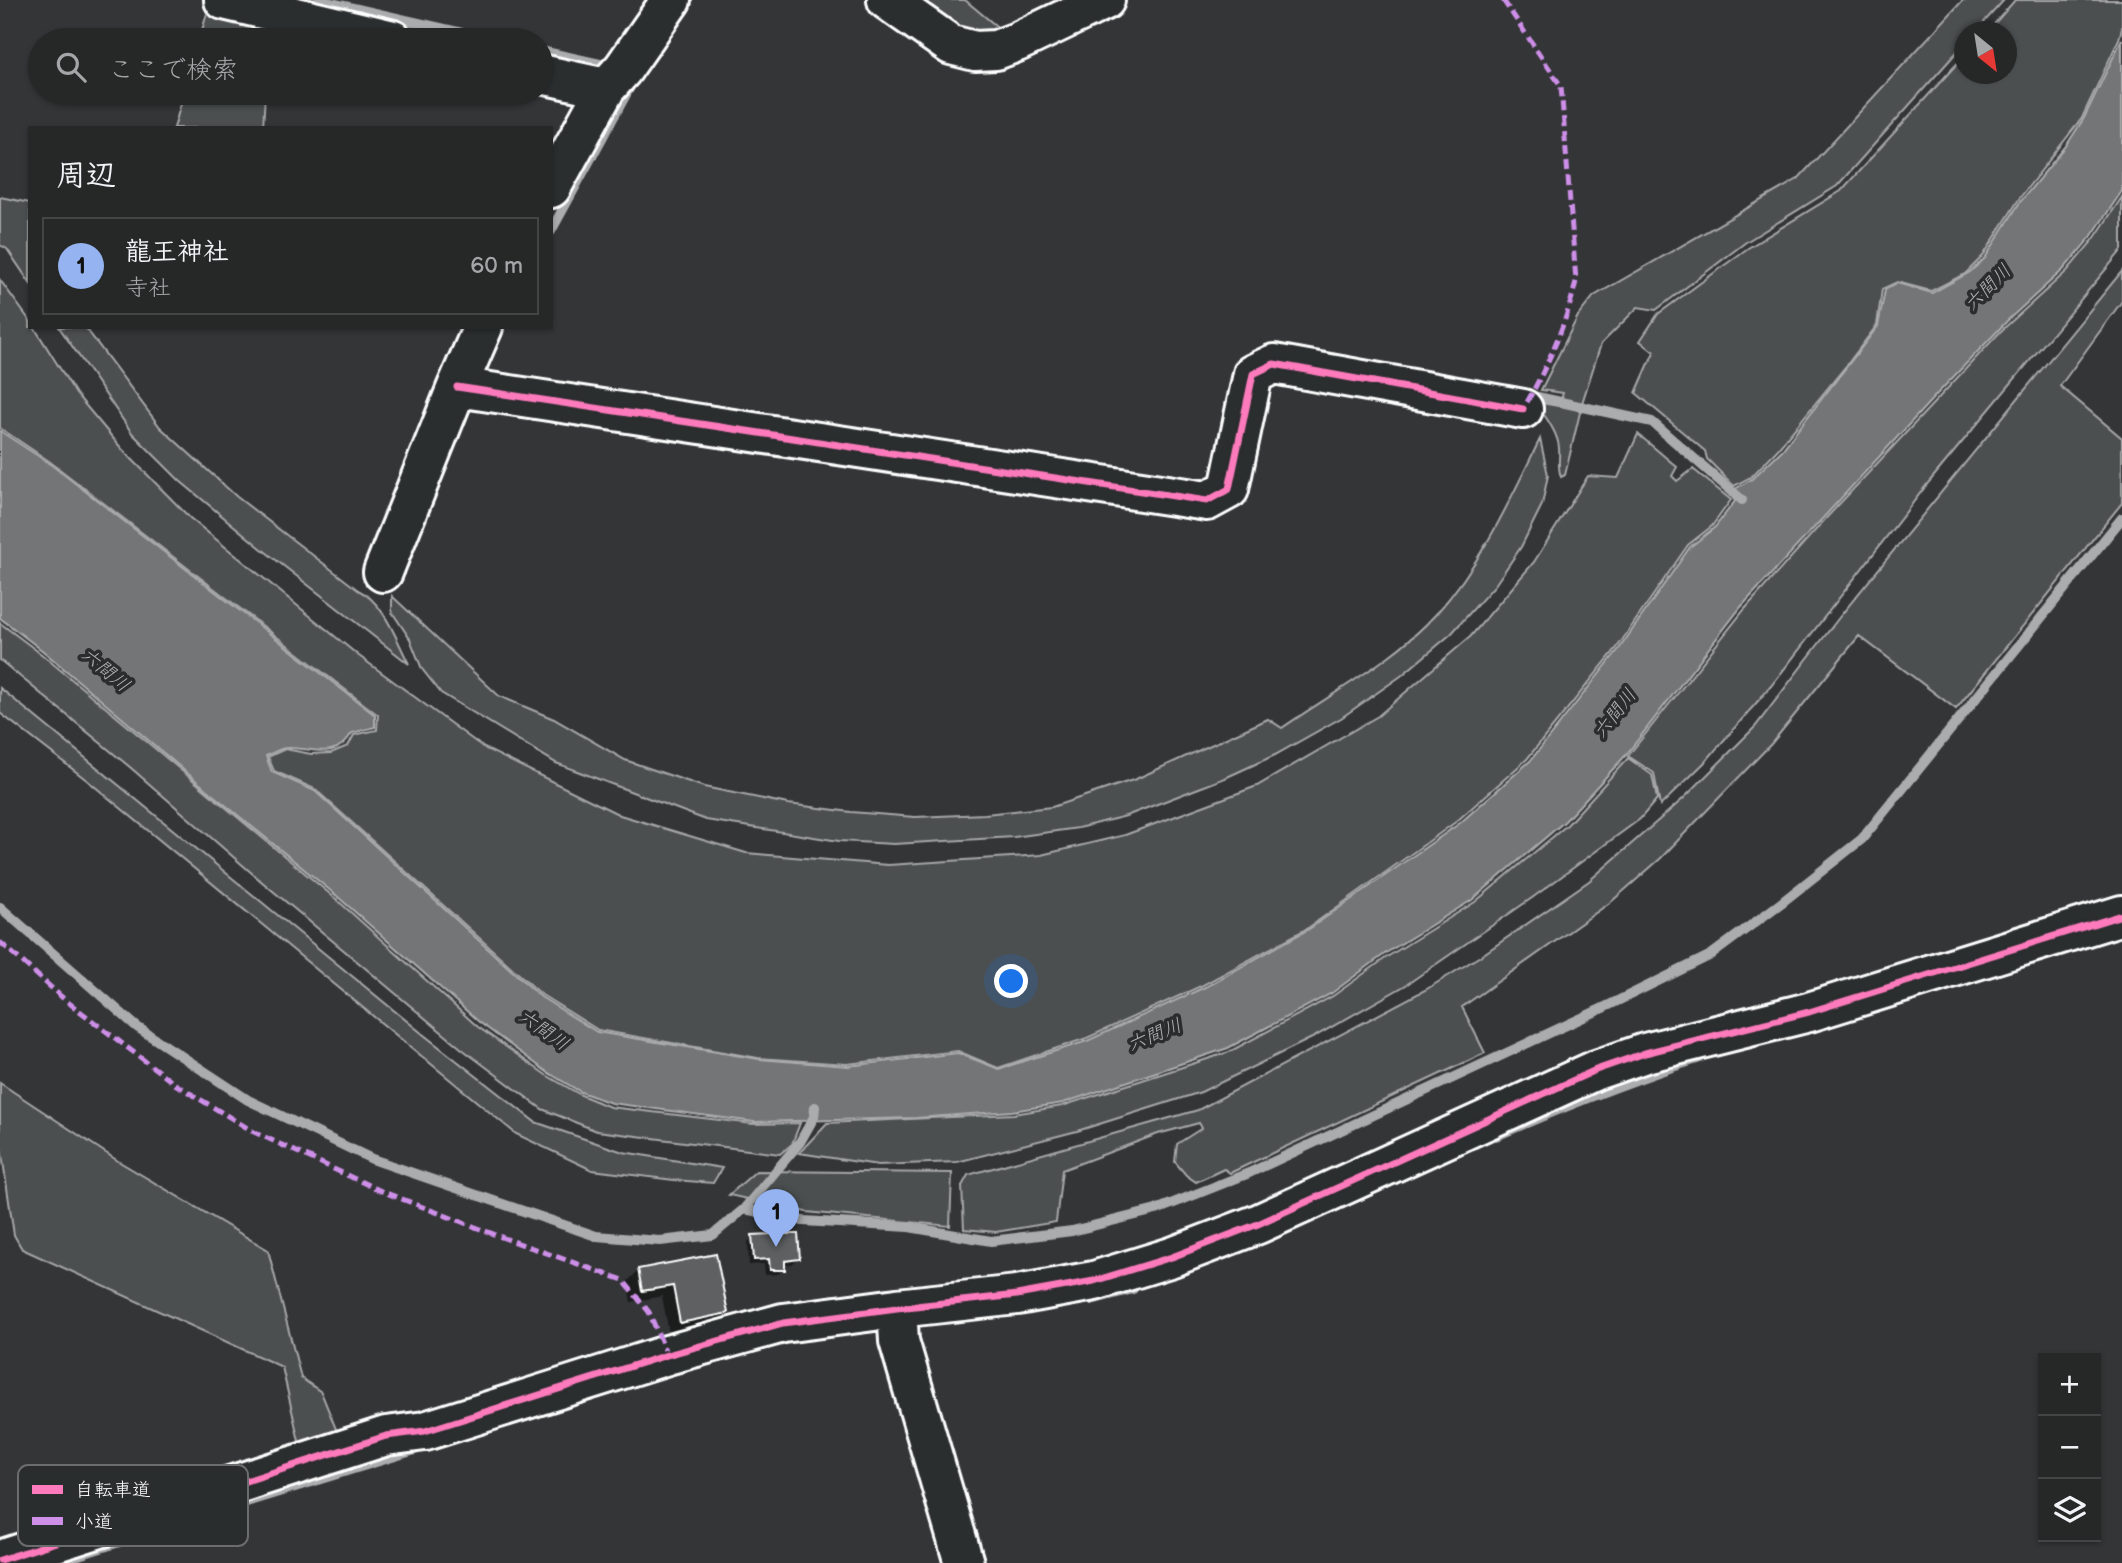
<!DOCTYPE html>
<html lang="ja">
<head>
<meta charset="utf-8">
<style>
  :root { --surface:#262828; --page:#2e3030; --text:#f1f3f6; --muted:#a4a6a8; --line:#424445; --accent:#95b2f1 }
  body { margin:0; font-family:"Balsamiq Sans","Klee One",sans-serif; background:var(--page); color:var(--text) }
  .controls { position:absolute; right:21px; bottom:21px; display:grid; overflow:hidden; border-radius:0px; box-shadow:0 2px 5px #0004 }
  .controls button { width:63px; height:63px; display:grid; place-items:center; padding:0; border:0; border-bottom:2px solid var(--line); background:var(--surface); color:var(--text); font:35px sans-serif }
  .compass { position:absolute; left:1954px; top:21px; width:63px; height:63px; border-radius:50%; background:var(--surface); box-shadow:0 2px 5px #0004; rotate:150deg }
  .you { position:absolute; left:1012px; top:982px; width:24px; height:24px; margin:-18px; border:5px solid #fff; border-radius:50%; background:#1a73e8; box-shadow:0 0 0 10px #1a73e833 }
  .badge { display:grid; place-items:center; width:46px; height:46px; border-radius:50%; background:var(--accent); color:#111; font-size:23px; font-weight:700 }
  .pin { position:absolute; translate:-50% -58px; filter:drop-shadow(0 2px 4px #0008) }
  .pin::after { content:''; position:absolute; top:37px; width:24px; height:21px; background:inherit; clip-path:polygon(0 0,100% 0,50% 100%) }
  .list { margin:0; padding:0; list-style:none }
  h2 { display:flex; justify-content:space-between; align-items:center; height:91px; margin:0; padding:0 28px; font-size:30px }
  h2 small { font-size:23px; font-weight:400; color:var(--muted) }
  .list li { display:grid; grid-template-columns:46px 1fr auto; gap:21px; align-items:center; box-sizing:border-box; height:98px; margin:0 14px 14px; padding:0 14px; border:2px solid var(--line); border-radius:0px }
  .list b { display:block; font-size:26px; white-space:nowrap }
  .list p { margin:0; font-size:23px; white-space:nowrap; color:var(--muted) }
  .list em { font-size:23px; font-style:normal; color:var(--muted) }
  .icon { flex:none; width:38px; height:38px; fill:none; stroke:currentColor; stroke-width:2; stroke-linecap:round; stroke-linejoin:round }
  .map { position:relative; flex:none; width:2122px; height:1563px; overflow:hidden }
  .search { position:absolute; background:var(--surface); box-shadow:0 2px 5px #0004; left:28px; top:28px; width:525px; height:77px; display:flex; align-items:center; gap:18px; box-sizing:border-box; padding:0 24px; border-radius:38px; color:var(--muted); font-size:26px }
  .panel { position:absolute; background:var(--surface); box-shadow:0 2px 5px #0004; left:28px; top:126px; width:525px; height:203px; border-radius:0px }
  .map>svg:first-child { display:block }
  .green { fill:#4c4f50; stroke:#a6a7a8; stroke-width:2 }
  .water { fill:#737576; stroke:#abacad; stroke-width:2 }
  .shadow { fill:#0007 }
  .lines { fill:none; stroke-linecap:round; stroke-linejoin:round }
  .stream { stroke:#abacad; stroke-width:10 }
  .building { fill:#5f6162; stroke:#fff; stroke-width:2 }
  .minor-casing { stroke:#fff; stroke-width:44 }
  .minor { stroke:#2a2d2e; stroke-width:38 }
  .quiet { stroke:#ce8fe9; stroke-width:5; stroke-dasharray:10 5; stroke-linecap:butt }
  .cycleway-casing { stroke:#2a2d2e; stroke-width:11 }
  .cycleway { stroke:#fd7abc; stroke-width:7 }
  .labels { text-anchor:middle; stroke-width:7; stroke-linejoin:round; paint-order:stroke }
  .water-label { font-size:19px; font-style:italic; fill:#b2b3b4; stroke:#2a2d2e }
  .key { fill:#2a2d2e; stroke:#6a6c6d; stroke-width:2 }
  .key-label { font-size:19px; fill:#fff }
</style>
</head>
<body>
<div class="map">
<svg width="2122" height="1563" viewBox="0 0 2122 1563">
  <rect width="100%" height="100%" fill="#333536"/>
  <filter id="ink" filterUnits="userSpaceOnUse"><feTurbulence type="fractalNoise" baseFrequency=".0143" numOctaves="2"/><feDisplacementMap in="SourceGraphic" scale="14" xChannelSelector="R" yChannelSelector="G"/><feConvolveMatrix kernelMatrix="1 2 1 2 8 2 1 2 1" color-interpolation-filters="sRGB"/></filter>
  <g filter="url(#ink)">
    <path class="green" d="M911,0H965L1007,35L978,41Z
      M1963,0H2004L1976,31L1965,32L1964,44L1837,186L1746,242L1656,310L1638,307L1601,344L1583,400L1565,475L1561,477C1557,467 1560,458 1559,448C1558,432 1544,415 1535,402L1559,406L1563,393L1541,390L1578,316L1594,296L1798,179Z
      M2015,0H2122V28L2119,39L2082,118L2019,199L1983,256L1965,274L1931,291L1897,282L1882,289L1877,325L1846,366L1778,449L1751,477L1734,486L1707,459L1705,451L1636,393L1654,352L1640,341L1658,314L1748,248L1841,191L1964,56L1965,74H2007V32L1988,31Z
      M209,7L270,23L268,40H199Z
      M184,93H265L263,128H174Z
      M0,197L30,203V283L7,249L0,245Z
      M2122,197V250L1929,482L1771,686L1705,762L1660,806L1654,773L1628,756L1744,610L1829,515L2001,331L2067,271L2094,239Z
      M2122,271V301L2060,386L2122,438V503L1956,709L1859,636L1771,744L1660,859L1611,902L1462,1007L1485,1053L1230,1173L1224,1169L1196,1182L1186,1175L1175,1162L1177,1144L1202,1128L1199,1123L1158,1134L1062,1170L1056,1222L996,1232L964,1229L962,1186L968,1175L1198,1110L1427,989L1485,953L1589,881L1684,798L1755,727L1841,615Z
      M0,280L30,321V327H34L76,394L122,449L190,518L359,656L484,748L620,815L746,853L888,865L1041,855L1125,835L1257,786L1378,716L1471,636L1534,562L1588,476L1618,478L1638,434L1677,467L1672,476L1677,481L1693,469L1731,500L1712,526L1688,545L1616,649L1527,759L1457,821L1308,928L1203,985L1087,1038L998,1068L958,1051L847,1064L758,1058L598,1030L542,995L315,789L274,771L268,757L285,749L311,754L331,753L348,746L354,735L377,730L378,715L49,461L0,428Z
      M59,327H85L160,427L237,497L358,590C384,602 396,639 409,664L262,549L180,481L132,433Z
      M1540,439L1548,475L1542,505L1521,547L1495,585L1451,634L1401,676L1341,718L1275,755L1225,778L1126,816L1078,828L1014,837L894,844L839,841L706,820L556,763L441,693L422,669L410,639L392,612V596L499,696L554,719L625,760L704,787L788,804L851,812L915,817L985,814L1052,807L1136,779L1268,719L1282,728C1331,694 1397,658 1436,614C1482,563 1510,500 1540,439Z
      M0,623L40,653L336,899L478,1027L546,1075L581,1095L610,1107L753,1124L800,1123L792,1144L780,1154L597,1131L542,1109L462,1049L261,881L131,768L0,660Z
      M0,688L424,1035L535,1122L623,1152L722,1168L713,1183L674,1180L592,1170L516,1134L88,781L0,713Z
      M1628,758L1652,775L1657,799L1640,819L1532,898L1406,985L1312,1038L1201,1092L1077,1131L957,1162L878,1165L799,1153L827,1123L1014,1114L1062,1106L1229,1052L1333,996L1387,957L1475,902L1567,825Z
      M0,1083L118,1161L268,1250L301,1378L321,1392L340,1439L301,1450L282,1367L22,1249L14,1235L0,1141Z
      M756,1171L952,1173L950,1226L806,1212L729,1195Z"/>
    <path class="water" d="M2122,39V191L2091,237L2064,269L2008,320L1937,394L1741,607L1626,755L1565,821L1472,900L1386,953L1332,993L1228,1048L1063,1103L1012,1111L916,1118L754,1122L611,1103L581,1092L547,1072L479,1022L337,896L213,795L43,651L0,618V431L49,463L375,715V727L352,733C334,762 313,747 287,748C280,748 273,753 266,756L272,772L315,791L541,997L597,1032L759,1059L848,1066L958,1053L999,1069L1087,1041L1205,987L1309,929L1460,823L1530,761L1619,649L1690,547L1715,527L1735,501L1731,496L1735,489L1752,479L1782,450L1878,326L1885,290L1897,283L1932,293L1970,272L1985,258L2020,202L2066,146L2084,118Z"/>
    <path class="shadow" d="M771,1228L783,1236L798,1259L792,1264L784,1265V1269L778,1274L765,1275L764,1264L749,1265L748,1242L753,1237L766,1236V1233Z
      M715,1256L726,1313L714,1324L669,1333L662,1296L631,1302L627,1282L639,1270Z"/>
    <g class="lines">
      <path class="stream" d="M319,0L494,40
        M541,51L600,64L611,73
        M551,231L630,87L626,84
        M1524,394L1652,422L1742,500
        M0,907L137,1027L248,1100L372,1159L596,1236L660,1241L713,1235L744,1209L800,1142L814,1117L815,1107
        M1496,1136C1563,1107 1630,1080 1700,1058
        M744,1209L803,1221L909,1227L991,1241L1072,1231L1156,1210L1249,1173L1601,1009L1711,955L1781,903L1862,839L2122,518
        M1091,1300L1133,1289
        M159,1529L418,1449
        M54,1563L144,1534"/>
    </g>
    <path class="building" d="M784,1225V1234H798L800,1259L785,1261V1270H770L769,1259L754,1260L752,1235L771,1234V1226Z
      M716,1254L728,1313L680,1323L673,1286L642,1291L638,1269Z"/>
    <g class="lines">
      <defs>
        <path id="minor" d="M224,0L393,40
          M887,0L951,45L975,51L996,50L1017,42L1105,0
          M541,74L606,88
          M551,188L606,88L623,69L671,0
          M457,387L1207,501L1229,489L1253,374L1274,364L1523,409
          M383,572L457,387L483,327
          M897,1308L899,1341L964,1563
          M0,1560L386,1436L425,1431L667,1355L783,1323L897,1308L1017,1295L1094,1281L1172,1257L1258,1224L1596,1070L1645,1053L1809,1012L2122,915"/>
      </defs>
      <use href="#minor" class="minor-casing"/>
      <use href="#minor" class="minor"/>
      <path class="quiet" d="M1503,0L1561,86L1576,281C1568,320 1544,374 1523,409
        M0,942L64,999L175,1084L254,1132L381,1191L504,1238L623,1280L649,1312L667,1355"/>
      <defs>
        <path id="cycleway" d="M457,387L1207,501L1229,489L1253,374L1274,364L1523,409
          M0,1560L386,1436L425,1431L667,1355L783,1323L897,1308L1017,1295L1094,1281L1172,1257L1258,1224L1596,1070L1645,1053L1809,1012L2122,915"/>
      </defs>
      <use href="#cycleway" class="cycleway-casing"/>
      <use href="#cycleway" class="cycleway"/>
    </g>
  </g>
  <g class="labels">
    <g class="water-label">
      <text transform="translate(1987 287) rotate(-45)" y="7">六間川</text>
      <text transform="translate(106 669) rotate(40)" y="7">六間川</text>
      <text transform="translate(1614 713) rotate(-52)" y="7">六間川</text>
      <text transform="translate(544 1029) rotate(35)" y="7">六間川</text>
      <text transform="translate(1154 1034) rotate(-22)" y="7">六間川</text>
    </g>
  </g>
  <rect x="18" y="1465" width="230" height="81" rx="10" class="key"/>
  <rect x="32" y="1485" width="31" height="9" fill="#fd7abc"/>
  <rect x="32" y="1517" width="31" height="8" fill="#ce8fe9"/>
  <g class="key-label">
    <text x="75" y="1496">自転車道</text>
    <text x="75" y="1528">小道</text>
  </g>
</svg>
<div class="controls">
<button>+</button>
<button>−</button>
<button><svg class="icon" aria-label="layers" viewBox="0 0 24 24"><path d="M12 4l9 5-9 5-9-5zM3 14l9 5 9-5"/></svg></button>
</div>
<svg class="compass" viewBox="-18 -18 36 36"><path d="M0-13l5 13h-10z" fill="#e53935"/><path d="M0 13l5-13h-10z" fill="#a4a6a8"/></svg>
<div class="you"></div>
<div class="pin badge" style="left:776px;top:1247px">1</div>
<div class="search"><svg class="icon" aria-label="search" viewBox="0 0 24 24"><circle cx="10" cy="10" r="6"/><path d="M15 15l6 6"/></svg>ここで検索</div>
<section class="panel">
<h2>周辺<small></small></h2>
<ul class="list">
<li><span class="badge">1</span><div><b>龍王神社</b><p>寺社</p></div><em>60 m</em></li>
</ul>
</section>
</div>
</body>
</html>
